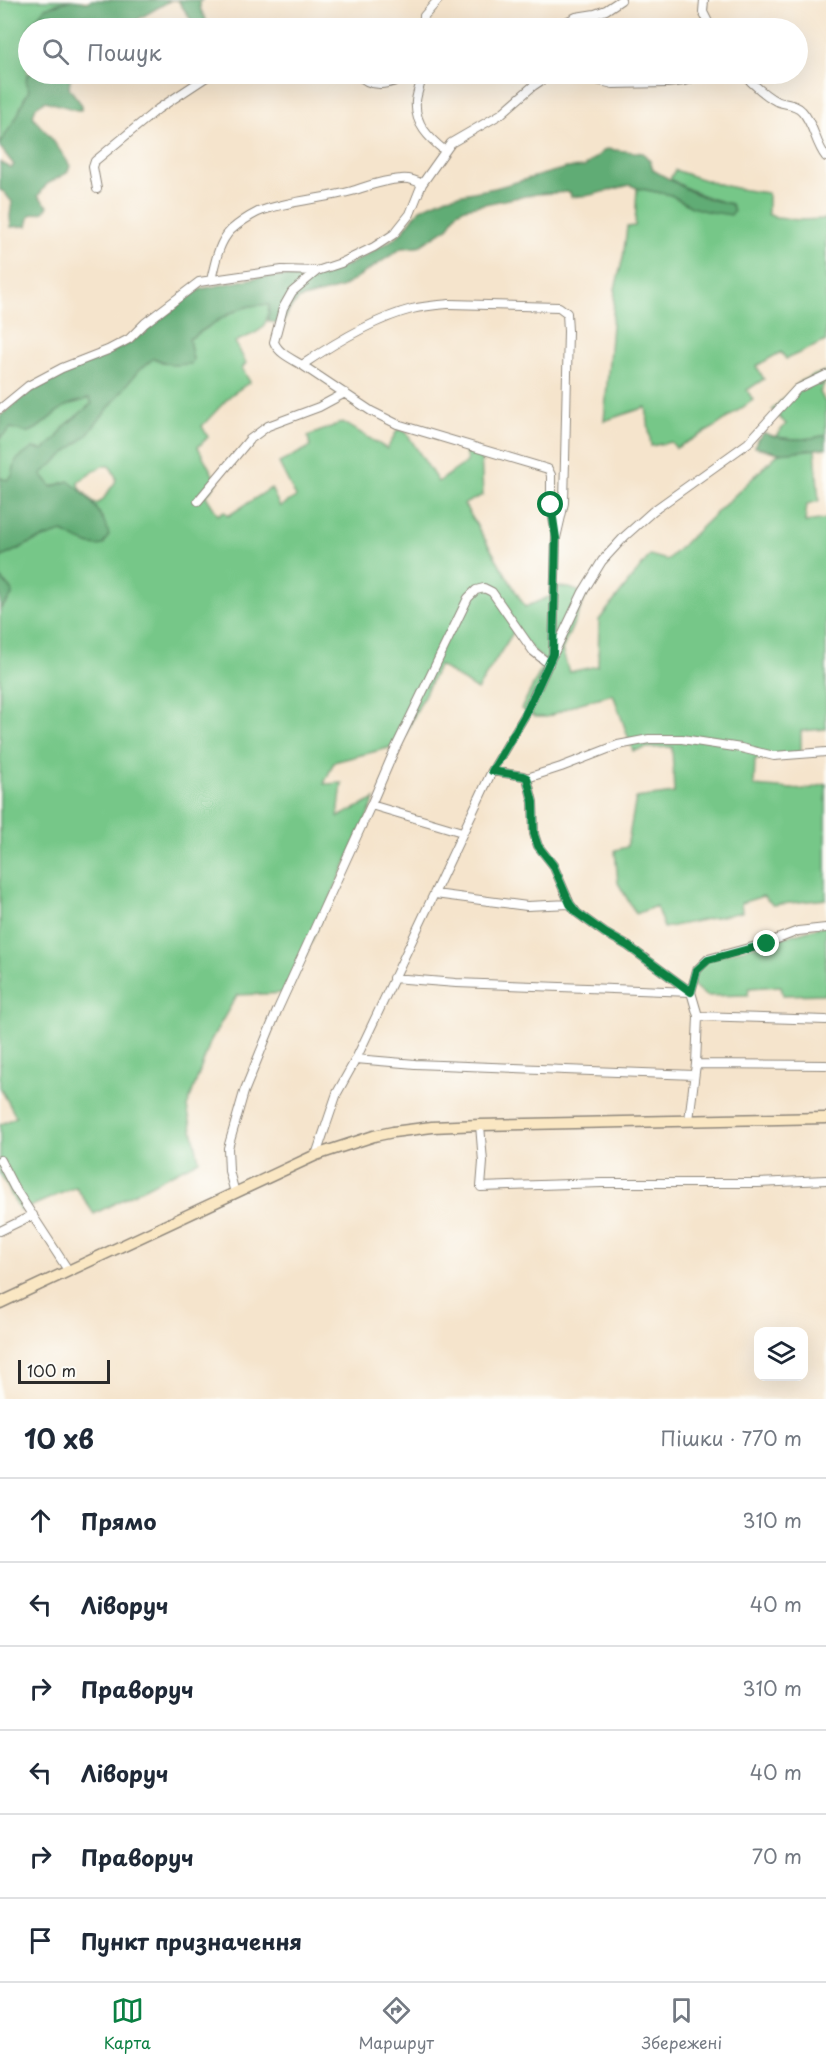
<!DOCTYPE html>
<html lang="uk">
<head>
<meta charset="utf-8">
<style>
  :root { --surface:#fff; --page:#f2f2f3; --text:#1f2937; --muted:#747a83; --line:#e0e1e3; --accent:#0b8043 }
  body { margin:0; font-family:"Playpen Sans",sans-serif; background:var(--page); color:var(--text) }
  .controls { position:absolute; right:18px; bottom:18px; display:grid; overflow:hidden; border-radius:12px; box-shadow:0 6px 24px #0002 }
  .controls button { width:54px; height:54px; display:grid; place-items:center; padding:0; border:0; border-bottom:2px solid var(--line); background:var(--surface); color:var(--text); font:30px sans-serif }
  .scale { position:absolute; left:18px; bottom:15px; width:92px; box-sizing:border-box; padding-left:6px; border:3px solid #2b2b2b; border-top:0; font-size:16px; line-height:21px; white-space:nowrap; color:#2b2b2b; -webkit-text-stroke:4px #fdfcf7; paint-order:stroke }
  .stop { position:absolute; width:18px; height:18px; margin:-14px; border:4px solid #0b8043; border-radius:50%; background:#fff }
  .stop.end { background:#0b8043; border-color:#fff; box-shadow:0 2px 6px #0008 }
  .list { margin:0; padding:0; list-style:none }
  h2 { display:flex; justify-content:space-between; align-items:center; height:78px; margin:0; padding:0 24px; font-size:26px }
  h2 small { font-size:20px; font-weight:400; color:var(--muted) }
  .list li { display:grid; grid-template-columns:39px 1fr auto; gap:18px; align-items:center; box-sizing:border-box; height:84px; padding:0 24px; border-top:2px solid var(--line) }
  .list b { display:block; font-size:22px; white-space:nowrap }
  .list em { font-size:20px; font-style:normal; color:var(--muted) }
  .icon { flex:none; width:33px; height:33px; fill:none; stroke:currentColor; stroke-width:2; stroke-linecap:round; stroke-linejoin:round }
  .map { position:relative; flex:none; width:826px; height:1399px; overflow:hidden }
  .search { position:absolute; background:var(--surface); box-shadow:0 6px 24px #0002; left:18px; right:18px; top:18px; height:66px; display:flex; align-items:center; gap:15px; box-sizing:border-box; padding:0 21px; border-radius:33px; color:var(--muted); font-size:22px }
  .sheet { height:582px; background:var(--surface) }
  nav { display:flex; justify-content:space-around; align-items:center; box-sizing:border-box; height:84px; border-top:2px solid var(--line); background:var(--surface); font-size:16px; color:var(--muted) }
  nav a { display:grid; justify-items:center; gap:3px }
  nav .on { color:var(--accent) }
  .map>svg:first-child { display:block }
  .green { fill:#76c788; stroke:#50795a; stroke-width:1.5; fill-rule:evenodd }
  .forest { fill:#60ac74; stroke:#466c50; stroke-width:1.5 }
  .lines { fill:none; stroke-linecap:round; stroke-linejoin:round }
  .street-casing { stroke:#90887c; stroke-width:10 }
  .secondary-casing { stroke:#90887c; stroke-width:13 }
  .street { stroke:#fff; stroke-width:8 }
  .secondary { stroke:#fae7c3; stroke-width:10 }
  .route { stroke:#0b8043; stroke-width:8 }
</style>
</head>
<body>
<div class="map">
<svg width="826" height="1399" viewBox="0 0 826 1399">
  <rect width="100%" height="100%" fill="#fdfcf7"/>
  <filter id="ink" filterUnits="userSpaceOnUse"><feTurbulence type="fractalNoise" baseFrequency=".0167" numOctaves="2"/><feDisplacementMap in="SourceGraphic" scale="12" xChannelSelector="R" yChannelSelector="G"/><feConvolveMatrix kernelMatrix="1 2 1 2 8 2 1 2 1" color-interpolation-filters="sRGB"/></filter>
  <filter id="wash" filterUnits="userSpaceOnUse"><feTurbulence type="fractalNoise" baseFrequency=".008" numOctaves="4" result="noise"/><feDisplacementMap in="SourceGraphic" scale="24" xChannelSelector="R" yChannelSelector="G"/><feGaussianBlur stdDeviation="1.35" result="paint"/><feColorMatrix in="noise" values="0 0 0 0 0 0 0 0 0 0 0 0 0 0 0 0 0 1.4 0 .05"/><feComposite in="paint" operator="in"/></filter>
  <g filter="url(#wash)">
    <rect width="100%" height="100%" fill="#f5e4cc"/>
    <path class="green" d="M0,0H71C50,4 31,16 25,38L28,41C28,56 25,78 29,91C23,99 22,105 18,114C14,123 5,134 0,145Z
      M79,16C89,18 98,22 109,22L111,28H51L64,21Z
      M675,170C706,181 735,190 768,193V214L776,218L800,220L826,219V341L786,359L781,352L756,366L764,379L747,390L753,400L713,428L676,448L671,442L651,446L646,407L604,421L615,289L623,258L627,227L635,226L637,188L671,195L692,207L731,204C708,199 690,191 670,179Z
      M262,304L269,305C266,334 260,330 235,342L246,363L242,368L250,382L231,395L202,426L208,437L198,447L217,482L206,496L218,515L224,511L228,516L271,488L280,507L296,497L279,463L310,447L308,436L343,422L387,449L398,429L406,432L438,482L467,462L465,449L481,455L483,495L464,504L525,607L551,596V586L569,588L587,594L562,650L569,672L598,666L599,620L650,555L667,560L779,453L815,448L819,501L807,504L805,522L826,519V729L801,731V756L755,759L754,786L804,790L826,784V899L773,905L763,896L741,903L742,912L664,928L656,906L636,914L618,883L615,850L627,847L636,798L674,793L672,747L647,748L633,751L613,694L577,704L547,717H536L521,709L545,662L514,631L477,690L439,665L400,745L334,762L324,784L342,783L338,817L375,799L288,993L237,995L211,1040L187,1107L199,1160L94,1214L76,1187L20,1211L0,1173V1125L16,1117L0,1087V609L8,601L12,591L0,577V558L34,541L62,532L90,545L97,508L68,481L51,487L40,474L87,434L138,371L154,358L164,363L193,360L189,339C214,325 232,307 262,304ZM102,466H109C122,482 114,482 106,495C102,501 102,502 95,504L80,488L78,482Z
      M825,371L826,380L820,392L826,404V435L805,440L775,437L786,424L772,410L801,381Z
      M89,398L93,403L65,426L56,439L43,450L33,448C21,456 13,461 13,476L7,480L0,478V438L11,427C16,429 21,431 26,432C38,433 54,411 66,406C74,402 81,402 89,398Z
      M826,925V994L783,995L781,986L749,988L748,995L706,996L690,983L692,972L701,961Z"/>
    <path class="forest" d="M71,0L87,2L91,0H203L200,1V8L210,28H196L178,0H171L123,28H111L108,22C98,22 90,16 80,16C70,17 62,23 53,27C46,30 36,28 29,28L45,8Z
      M28,73L75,74L70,79L69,88L82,105L81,110H77L45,101L36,107L33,115C37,125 41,126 48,134C56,145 64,155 70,166L67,173L47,184L38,196L48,206L44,212L30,215L27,226L11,227L10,216L12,202L4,192L0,190V162L11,168L14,165L0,147V145C5,134 14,123 18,114C22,105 23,99 29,91L26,80Z
      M606,149L643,153L650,161L653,170L690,191L709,199L731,204L734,211L731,215L705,211L692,207L671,195L637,188L630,185L591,195L571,197L570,192L537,194L514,198L465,208L457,212L449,227L418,247L402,248L341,288L299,299L290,309L282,325L268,321L269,305C237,302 215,324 189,339L193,360L191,364L172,365L154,358L138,371L87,435L41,474L52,487L68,481C86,493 104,514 109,535L103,545C89,549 74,537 62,532L34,541L0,558V478L7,480L12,476L16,460L33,448L43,450L56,439L65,426L92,403L89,398C81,402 73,402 66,406C54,411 38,433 25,432C21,431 16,429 11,428L0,438V416L28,393L44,384L131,342L178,305L201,289L260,277L318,275L334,271L352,263L394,239L402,232L420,209L447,197L495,188L566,168L584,167Z
      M764,433C785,441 804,441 826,435V448L779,453L755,447L757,440Z
      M0,577L12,591V596L0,609Z"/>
  </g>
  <g filter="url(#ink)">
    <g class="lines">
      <defs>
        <path id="street" d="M704,0L703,12L711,28
          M423,28L424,16L438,0
          M554,28L576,17L595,14L606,10L621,0
          M358,74C373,92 395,82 414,74
          M423,74C421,83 417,92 416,101C414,124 429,138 445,151
          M571,74L613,84L667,83L684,81L703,74
          M743,74C752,83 764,95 776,101C785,105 795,103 802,111C814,124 815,143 826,157
          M97,189L93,167L95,161L158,109L211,74
          M211,280C215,264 218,243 231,230C239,223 248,217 258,212C285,201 323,199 352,191C368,186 383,180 401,179C409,178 415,180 422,184
          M302,365L371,411L397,424L548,469L551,475V505L555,530
          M0,409L28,386L62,368L108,350L129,339L145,323L199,282L282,270L317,271L341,263L374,247L394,234L410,214L422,184L451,143L501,114L533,86L548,76L557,74
          M198,501L249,440L268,426L319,407L345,393
          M554,653L583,592L602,561L625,536L653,511L748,443L797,389L826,375
          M492,771L523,776L527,778L533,802L534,834L538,846L553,865L570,904L577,913L605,933L628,946L691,992L698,1016L696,1064L689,1120
          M527,778L561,767L618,745L649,739H682L741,748L774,756L826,752
          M371,805L395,749L468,598L476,590L484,588L492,592L533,651L549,664
          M435,894L527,906L570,904
          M393,978L456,983L691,992L697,970L708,959L767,943L798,931L826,928
          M698,1016L826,1020
          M356,1059L415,1064L694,1075
          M696,1064L826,1065
          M480,1125L483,1162L481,1187L602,1183H757L826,1180
          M316,1155L337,1093L356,1059L492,771L525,715L553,654L556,538L564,503L568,331L567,313L559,307L449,304C437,305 424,306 412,309C377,318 333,344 302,365C292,359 279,354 274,342L283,308L292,292L317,271
          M0,1160L14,1187L68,1270
          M235,1193L229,1171L228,1148L244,1092L277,1011L371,805L462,832
          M0,1231L33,1215"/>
        <path id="secondary" d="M0,1303L316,1155L374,1136L393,1132L432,1127L480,1125L826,1118"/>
      </defs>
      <use href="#street" class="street-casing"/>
      <use href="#secondary" class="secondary-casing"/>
      <use href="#street" class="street"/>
      <use href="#secondary" class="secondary"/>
    </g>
  </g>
  <g class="lines" filter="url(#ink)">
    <path class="route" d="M551,505L556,538L553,654L525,715L492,771L523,776L527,778L533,802L534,834L538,846L553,865L570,904L577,913L605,933L628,946L691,992L697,970L708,960L767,944"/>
  </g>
</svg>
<div class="controls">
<button><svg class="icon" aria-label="layers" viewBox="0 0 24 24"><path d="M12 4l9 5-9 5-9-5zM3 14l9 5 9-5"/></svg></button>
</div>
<div class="scale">100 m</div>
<div class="stop" style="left:551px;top:505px"></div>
<div class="stop end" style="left:767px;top:944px"></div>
<div class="search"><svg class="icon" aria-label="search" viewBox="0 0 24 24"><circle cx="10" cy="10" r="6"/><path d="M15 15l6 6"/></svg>Пошук</div>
</div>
<section class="sheet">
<h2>10 хв<small>Пішки · 770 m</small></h2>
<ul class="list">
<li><svg class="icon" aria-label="ahead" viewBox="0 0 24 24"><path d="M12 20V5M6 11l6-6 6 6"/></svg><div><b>Прямо</b></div><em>310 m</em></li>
<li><svg class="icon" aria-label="left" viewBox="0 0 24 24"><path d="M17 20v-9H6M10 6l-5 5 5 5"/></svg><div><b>Ліворуч</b></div><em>40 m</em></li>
<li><svg class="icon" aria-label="right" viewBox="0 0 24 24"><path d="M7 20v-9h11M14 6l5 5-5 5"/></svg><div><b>Праворуч</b></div><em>310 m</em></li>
<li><svg class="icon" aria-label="left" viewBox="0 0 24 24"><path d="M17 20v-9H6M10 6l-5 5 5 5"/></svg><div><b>Ліворуч</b></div><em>40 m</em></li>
<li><svg class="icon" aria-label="right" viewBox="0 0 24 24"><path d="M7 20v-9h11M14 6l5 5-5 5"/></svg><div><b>Праворуч</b></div><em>70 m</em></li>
<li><svg class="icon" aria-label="arrive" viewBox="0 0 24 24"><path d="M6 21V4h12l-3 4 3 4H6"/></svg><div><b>Пункт призначення</b></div></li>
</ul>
</section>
<nav>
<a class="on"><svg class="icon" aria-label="map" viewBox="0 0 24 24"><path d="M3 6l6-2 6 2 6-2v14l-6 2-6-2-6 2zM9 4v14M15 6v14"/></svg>Карта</a>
<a><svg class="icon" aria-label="directions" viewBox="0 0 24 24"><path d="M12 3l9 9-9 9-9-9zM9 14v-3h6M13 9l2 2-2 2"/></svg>Маршрут</a>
<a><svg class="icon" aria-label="saved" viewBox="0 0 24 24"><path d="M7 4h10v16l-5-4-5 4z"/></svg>Збережені</a>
</nav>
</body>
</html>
